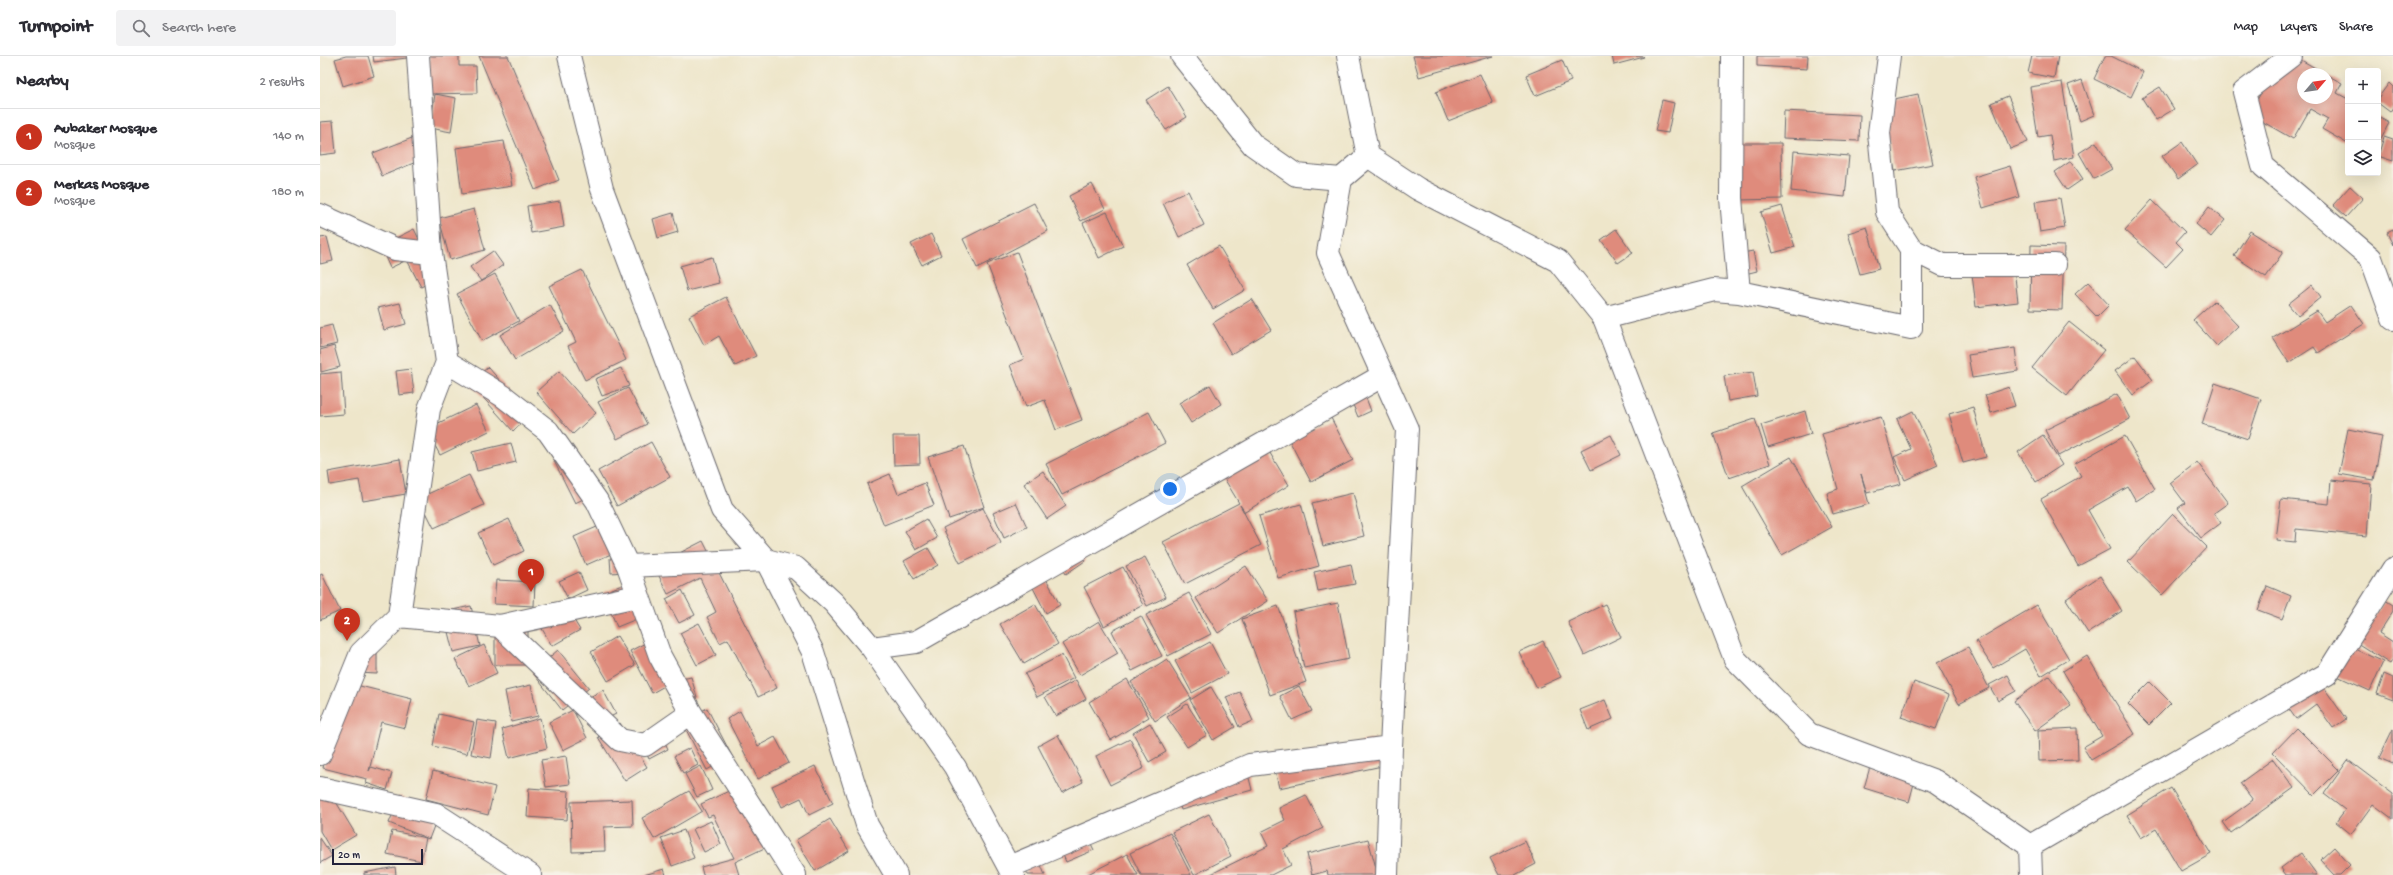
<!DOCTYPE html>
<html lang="en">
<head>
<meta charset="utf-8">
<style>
  :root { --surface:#fff; --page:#f2f2f3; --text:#2b2b33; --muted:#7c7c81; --line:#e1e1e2; --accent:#c8321e }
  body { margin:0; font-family:"Gochi Hand",sans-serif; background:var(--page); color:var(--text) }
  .controls { position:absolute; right:12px; top:12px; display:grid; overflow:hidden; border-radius:4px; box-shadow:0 4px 16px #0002 }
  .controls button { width:36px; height:36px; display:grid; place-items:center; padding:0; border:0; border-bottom:1px solid var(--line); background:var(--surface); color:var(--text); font:20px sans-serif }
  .compass { position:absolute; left:1977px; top:12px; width:36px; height:36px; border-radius:50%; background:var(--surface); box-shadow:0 4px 16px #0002; rotate:61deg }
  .scale { position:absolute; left:12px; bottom:10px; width:91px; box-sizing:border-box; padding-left:4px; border:2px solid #22223b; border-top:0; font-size:11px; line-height:14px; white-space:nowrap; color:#22223b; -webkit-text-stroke:3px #f7f3e8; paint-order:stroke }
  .you { position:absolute; left:850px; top:433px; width:14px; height:14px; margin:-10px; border:3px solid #fff; border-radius:50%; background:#1a73e8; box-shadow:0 0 0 6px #1a73e833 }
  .badge { display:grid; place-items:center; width:26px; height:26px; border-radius:50%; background:var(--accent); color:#fff; font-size:13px; font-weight:700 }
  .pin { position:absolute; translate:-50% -33px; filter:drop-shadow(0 1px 2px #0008) }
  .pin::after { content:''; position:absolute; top:21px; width:14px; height:12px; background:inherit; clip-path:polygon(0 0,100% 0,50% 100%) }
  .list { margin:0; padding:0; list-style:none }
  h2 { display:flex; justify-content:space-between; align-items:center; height:52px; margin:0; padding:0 16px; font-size:17px }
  h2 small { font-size:13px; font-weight:400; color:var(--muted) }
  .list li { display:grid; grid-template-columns:26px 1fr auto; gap:12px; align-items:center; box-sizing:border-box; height:56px; padding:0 16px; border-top:1px solid var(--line) }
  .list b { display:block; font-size:15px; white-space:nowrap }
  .list p { margin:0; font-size:13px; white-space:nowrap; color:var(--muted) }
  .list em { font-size:13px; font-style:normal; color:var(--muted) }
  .icon { flex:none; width:22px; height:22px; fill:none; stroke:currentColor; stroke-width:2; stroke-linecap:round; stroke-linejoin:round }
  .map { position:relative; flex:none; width:2073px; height:819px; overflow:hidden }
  header { display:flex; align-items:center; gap:24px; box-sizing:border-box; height:56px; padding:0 20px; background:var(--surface); border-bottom:1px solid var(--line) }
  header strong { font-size:19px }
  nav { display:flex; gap:22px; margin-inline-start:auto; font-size:14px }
  .search { width:280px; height:36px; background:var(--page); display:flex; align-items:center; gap:10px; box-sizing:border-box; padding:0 14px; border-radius:4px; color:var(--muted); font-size:15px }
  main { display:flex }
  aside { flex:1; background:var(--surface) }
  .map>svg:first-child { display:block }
  .building { fill:#df8b7b }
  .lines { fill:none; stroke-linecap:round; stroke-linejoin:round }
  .minor-casing { stroke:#69676d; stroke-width:24 }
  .tertiary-casing { stroke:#69676d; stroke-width:24 }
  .minor { stroke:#fff; stroke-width:22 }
  .tertiary { stroke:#fff; stroke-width:22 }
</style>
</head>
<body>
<header>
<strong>Turnpoint</strong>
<div class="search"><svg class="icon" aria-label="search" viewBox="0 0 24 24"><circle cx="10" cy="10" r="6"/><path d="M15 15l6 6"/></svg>Search here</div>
<nav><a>Map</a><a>Layers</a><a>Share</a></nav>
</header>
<main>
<aside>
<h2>Nearby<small>2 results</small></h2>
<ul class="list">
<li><span class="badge">1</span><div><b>Aubaker Mosque</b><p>Mosque</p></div><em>140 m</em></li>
<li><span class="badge">2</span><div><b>Merkas Mosque</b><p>Mosque</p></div><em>180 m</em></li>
</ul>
</aside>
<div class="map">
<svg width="2073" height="819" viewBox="0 0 2073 819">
  <rect width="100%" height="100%" fill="#f7f3e8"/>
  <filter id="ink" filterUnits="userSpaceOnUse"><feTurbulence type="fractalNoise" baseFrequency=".025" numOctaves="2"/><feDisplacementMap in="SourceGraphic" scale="8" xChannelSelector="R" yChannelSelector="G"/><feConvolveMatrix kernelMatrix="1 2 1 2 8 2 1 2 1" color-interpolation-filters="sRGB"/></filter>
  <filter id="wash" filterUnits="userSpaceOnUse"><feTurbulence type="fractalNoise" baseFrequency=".012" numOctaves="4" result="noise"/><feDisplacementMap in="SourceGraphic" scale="16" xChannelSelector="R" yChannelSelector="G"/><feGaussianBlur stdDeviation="0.9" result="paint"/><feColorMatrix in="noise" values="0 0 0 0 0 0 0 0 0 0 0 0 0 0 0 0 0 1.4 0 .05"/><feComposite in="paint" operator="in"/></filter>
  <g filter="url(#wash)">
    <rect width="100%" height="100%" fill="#eee6ca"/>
    <g id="blocks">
      <path class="building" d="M26,0H48L54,20L23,30L15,3Z
        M53,0H95V1L54,6Z
        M109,0H139V10H156L157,37L110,38Z
        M159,0H188L239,124L215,134Z
        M1093,0H1173L1099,21Z
        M1292,0H1323L1324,1L1294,9Z
        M1437,0H1488L1487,13L1437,10Z
        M1712,0H1738L1734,22L1708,17Z
        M1785,0H1791L1823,16L1811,41L1774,23Z
        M1962,0H1974L2006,18H1983V42H2007V19L2022,27L2017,37L2028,43V88L2002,73L2008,63L1990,53L1973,83L1929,58Z
        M1242,4L1251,25L1215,40L1206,19Z
        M1160,18L1173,47L1128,65L1116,36Z
        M1762,24L1774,59L1760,65L1748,29Z
        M1742,26L1754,101L1734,105L1730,79L1718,81L1710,31Z
        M2069,27L2073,31V51L2070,56L2058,47V42Z
        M848,30L867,61L846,74L826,44Z
        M1840,31L1854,53L1836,64L1822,42Z
        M115,38L136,42L131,76L110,72Z
        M1598,38L1613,108L1575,115L1560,46Z
        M1688,40L1708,86L1690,93L1671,47Z
        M1342,44L1354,47L1348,77L1335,75Z
        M1464,55L1540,59L1539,85L1463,82Z
        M2058,61L2069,67L2058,88Z
        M13,65L16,97L0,99V66Z
        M2064,81L2073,84V105L2058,100Z
        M92,82L101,104L62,120L53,97Z
        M184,85L192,130L142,138L136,92Z
        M1776,86L1792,113L1774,123L1759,97Z
        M1862,86L1877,109L1858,123L1842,100Z
        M1419,87H1461L1462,143L1420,144Z
        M1474,95L1529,100L1525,141L1471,135Z
        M1751,105L1763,123L1747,134L1735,116Z
        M1690,110L1699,141L1663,152L1654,121Z
        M772,128L785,153L761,165L749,140Z
        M2030,130L2043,142L2026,161L2013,149Z
        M868,135L884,169L859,181L843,147Z
        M1740,142L1745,172L1720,176L1715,146Z
        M1832,144L1865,176L1856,186L1863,193L1846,211L1805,174Z
        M240,145L244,171L211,177L207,150Z
        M714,147L728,175L657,212L643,183Z
        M1462,150L1475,191L1453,197L1441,156Z
        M1889,151L1905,164L1891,181L1876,168Z
        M154,153L165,194L130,204L119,162Z
        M787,156L803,190L779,202L763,167Z
        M353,157L358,176L338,182L333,163Z
        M1547,171L1559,213L1540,218L1528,177Z
        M94,173L118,222L101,231L87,204L70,212L60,190Z
        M1296,173L1313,197L1298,207L1281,184Z
        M2073,174V189L2067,177Z
        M1930,175L1963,196L1946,221L1914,200Z
        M611,178L621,199L602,209L591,188Z
        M7,181L13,205L0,208V182Z
        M1711,189L1744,190L1742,254L1710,253Z
        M899,190L925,234L893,253L867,209Z
        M173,195L183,209L161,225L150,211Z
        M1433,195L1437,215L1417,220L1412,199Z
        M697,196L762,364L736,374L725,344L706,351L690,309L704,303L667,208Z
        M1692,197L1698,246L1656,251L1650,202Z
        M392,201L399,227L367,235L360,210Z
        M262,214L306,304L265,324L248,290L256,286L229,230Z
        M175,218L199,265L162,285L137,238Z
        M1768,226L1789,249L1777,261L1755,238Z
        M1992,229L2001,241L1978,260L1968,248Z
        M406,241L436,300L415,310L399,280L384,289L369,260Z
        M932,243L951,274L911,298L893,267Z
        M1894,245L1918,270L1897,290L1873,264Z
        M80,247L86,268L64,274L58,252Z
        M230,249L244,275L195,304L180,279Z
        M2031,249L2044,268L1998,297L1994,291L1969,307L1953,282L1997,255L2005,266Z
        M1749,266L1784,294L1747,340L1712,312Z
        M12,269L17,288L0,292V272Z
        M14,290L20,311L1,316L0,294Z
        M1695,292L1698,315L1652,322L1648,299Z
        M1815,300L1833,324L1813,339L1795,315Z
        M168,311L210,359L193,375L150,327Z
        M301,312L309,330L282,340L275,323Z
        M91,313L94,337L79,339L76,315Z
        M239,315L276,357L253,378L216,336Z
        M21,316L24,358L0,360V318Z
        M1433,316L1437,340L1408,345L1404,320Z
        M1895,327L1941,343L1928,383L1882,368Z
        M890,329L901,348L871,367L859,347Z
        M1689,331L1695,350L1671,357L1665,339Z
        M308,332L327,368L297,383L278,346Z
        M1043,334L1051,355L1038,361L1029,339Z
        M1797,338L1810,363L1738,400L1725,374Z
        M156,349L169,375L120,399L106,373Z
        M1653,351L1666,401L1643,407L1629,358Z
        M1485,355L1491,378L1448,391L1441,369Z
        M1593,355L1618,409L1585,424L1574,401L1591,393L1577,363Z
        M829,356L845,387L742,439L726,408Z
        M1561,361L1581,428L1547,437L1541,418L1549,448L1513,458L1507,437L1518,433L1502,378Z
        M1011,362L1033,404L991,426L969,384Z
        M1435,363L1450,408L1409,422L1393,377Z
        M2028,373L2062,380L2054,424L2019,418Z
        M1291,379L1301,399L1271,414L1261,394Z
        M1723,379L1742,409L1716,426L1698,396Z
        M573,380H599L600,408L574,409Z
        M1805,380L1835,433L1816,445L1808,431L1768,454L1790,493L1758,510L1721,443L1761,420L1754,408Z
        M941,382L969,429L925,456L920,449L941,489L865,528L843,486L919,447L896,409Z
        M331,386L350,421L297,450L278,415Z
        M191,387L196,406L157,415L152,396Z
        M644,390L664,451L629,463L608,401Z
        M253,395L274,438L255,447L234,405Z
        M1471,401L1512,471L1462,499L1422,430Z
        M80,403L86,438L43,445L39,424L10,429L8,416Z
        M1877,406L1908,447L1894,457L1901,467L1881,482L1858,452L1865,447L1850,427Z
        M723,415L746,450L727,463L704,428Z
        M570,418L578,438L605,427L614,449L564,469L547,428Z
        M149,419L164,449L114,472L99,442Z
        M2011,424L2051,428L2047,480L1976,473L1975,486L1956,484L1961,443L2009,448Z
        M1033,437L1044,480L1003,490L992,447Z
        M696,447L707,471L684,482L673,457Z
        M981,448L999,510L958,522L939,460Z
        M663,452L681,487L640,507L623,472Z
        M1853,458L1887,491L1842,539L1808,506Z
        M189,463L204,495L173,509L158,477Z
        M606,463L617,482L596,494L585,475Z
        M286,467L298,495L266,509L254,481Z
        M383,485L457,632L438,641L408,583L400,587L387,561L396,556L380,522L348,538L334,510Z
        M608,492L618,509L594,523L584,505Z
        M757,492L765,505L746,518L737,504Z
        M315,500L317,515L291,517L290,502Z
        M825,501L846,541L827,550L806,510Z
        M1031,508L1035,528L998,535L994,516Z
        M926,510L948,545L898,577L876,542Z
        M803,511L823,549L784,570L764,531Z
        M722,515L740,549L726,557L708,522Z
        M259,516L267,534L248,543L239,525Z
        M2,518L20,555L0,564V519Z
        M1780,520L1802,555L1768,577L1746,543Z
        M320,521L344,577L328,584L319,562L297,571L283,537Z
        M176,524L215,526L214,550L174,548Z
        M1947,530L1971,540L1962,563L1938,554Z
        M362,534L375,559L359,567L346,543Z
        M869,537L891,578L848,600L826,559Z
        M2065,544L2073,549V555L2059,577L2073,586V603L2070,608L2037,587Z
        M1018,547L1029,603L984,612L973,556Z
        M244,548L260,574L232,590L217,564Z
        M715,548L738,588L704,608L680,568Z
        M1285,548L1301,581L1264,599L1248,566Z
        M1717,549L1749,603L1721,620L1705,593L1673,612L1656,585Z
        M151,550L160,590L133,596L123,556Z
        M958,550L986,626L950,639L922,563Z
        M821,560L842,600L812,615L792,575Z
        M779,565L798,597L760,619L742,588Z
        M379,567L396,599L377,609L360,577Z
        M175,569H208V609H175Z
        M297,580L315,609L288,625L271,596Z
        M333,583L355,624L332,637L310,595Z
        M1223,585L1241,621L1217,632L1199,596Z
        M890,586L907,618L872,637L855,605Z
        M164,589L177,617L149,630L135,603Z
        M2028,590L2063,606L2050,635L2015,619Z
        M57,591V618L38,617Z
        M1648,591L1669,632L1639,648L1617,607Z
        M238,594L269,632L242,654L212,616Z
        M742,599L754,622L717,641L705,618Z
        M1767,600L1815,678L1771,704L1763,691L1782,680L1743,615Z
        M847,603L871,642L835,665L811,626Z
        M2064,618L2073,622V644L2057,638Z
        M1688,619L1696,635L1678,645L1669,629Z
        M1729,620L1751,649L1715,675L1694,645Z
        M371,621L377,641L363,645L357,624Z
        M1997,622L2026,663L2013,672L1996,648L1976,663L1964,646Z
        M807,623L829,661L791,684L769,646Z
        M756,624L766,643L736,660L725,641Z
        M24,626L92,643L85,672L61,666L49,715L51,711L72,717L67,734L46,727L47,723L3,712Z
        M1594,626L1629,639L1616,673L1581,661Z
        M1830,626L1851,647L1829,669L1808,648Z
        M211,629L218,660L191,666L185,635Z
        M979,630L992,655L972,664L960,640Z
        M891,631L915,671L893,684L870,644Z
        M283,634L296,658L272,670L260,646Z
        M920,636L933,665L919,671L906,641Z
        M1285,644L1293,663L1268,674L1260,654Z
        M867,648L887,679L867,691L847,661Z
        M387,652L412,700L387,714L362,666Z
        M253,654L267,682L243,694L229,666Z
        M420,655L438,690L455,681L469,707L438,723L407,663Z
        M119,658L154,666L147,698L113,690Z
        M220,662L227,692L189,702L182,673Z
        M157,664L176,667L171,702L151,698Z
        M300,667L327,711L305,725L278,681Z
        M830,667L846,696L829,706L813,677Z
        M1757,672L1758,704L1719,705L1718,674Z
        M1977,672L2019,714L1994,739L1953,697Z
        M2073,673V708L2059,702Z
        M340,676L348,693L329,703L321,686Z
        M738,679L763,726L742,737L718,690Z
        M810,683L824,712L790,729L776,700Z
        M1056,683L1062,710L959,732L953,705Z
        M370,692L378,709L363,717L354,700Z
        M246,700L250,728L226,731L221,704Z
        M1953,703L1974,732L1911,777L1903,766L1933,744L1920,727Z
        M2028,704L2073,738V763L2053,748L2031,778L2016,766L2025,754L2004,738Z
        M381,710L392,734L377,741L365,718Z
        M495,710L513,747L489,759L481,742L462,751L452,730Z
        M1550,711L1595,724L1589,746L1544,732Z
        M927,714L932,734L861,754L856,734Z
        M113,715L175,731L168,759L106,743Z
        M4,726L36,779L11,794L0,775V728Z
        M428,726L457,786L415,806L419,819H383L381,811L414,802L393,759L388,761L381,748Z
        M209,732L249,735L247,764L207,761Z
        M1851,732L1891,798L1861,815L1836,773L1821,782L1807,759Z
        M369,735L382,755L334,783L322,762Z
        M986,739L1003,772L963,793L971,809L951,819H889L948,790L941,776L965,764L959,752Z
        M80,740L119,757L109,783L69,767Z
        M312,744L313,770L284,771L285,795L252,796L251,746Z
        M889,758L911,800L874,819L852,776Z
        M510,763L529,795L495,815L476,784Z
        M391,765L401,788L384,796L373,773Z
        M764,773L774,794L746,806L737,785Z
        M364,774L374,802L352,810L341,782Z
        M72,775L106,782L101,805L67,798Z
        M850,777L871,819H821L810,797Z
        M0,782L12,800L0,807Z
        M1048,783L1058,819H1008L1007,815L992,819L987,798Z
        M1205,785L1216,808L1195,819H1179L1170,802Z
        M2014,791L2030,809L2020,819H2014L2000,804Z
        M715,794L725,819H708L700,800Z
        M1981,797L1997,819H1966L1961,812Z
        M807,798L818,819H766Z
        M75,811L76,819H44V817Z
        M344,813L346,819H324Z"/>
    </g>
  </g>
  <g filter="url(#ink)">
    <use href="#blocks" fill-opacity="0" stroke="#69676d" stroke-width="1"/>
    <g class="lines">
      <defs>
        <path id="minor" d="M98,0L111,197L127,306L183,340L228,375L277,445L308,510L340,600L371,657L475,819
          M862,0L933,89L976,119L1021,123L1048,100
          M1412,0L1411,142L1419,236
          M1569,0L1559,77L1567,156L1591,193L1623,209H1735
          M1971,0L1924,36L1943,110L2051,202L2073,263
          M1021,123L1008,197L1087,373L1071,691L1067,819
          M0,159L75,193L111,197
          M1284,262L1394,234L1419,236L1591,272V193
          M308,510L446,504L476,512L514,547L552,592L635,711L693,819
          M79,560L180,570L300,684L325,689L371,657
          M180,570L317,540
          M552,592L596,586L1062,320
          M0,698L41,597L79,560L109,353L127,306
          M0,732L116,758L210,819
          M1710,790L2007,618L2073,513
          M689,811L930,709L1071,691"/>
        <path id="tertiary" d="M249,0L282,133L402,454L446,504L493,596L547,769L576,819
          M1028,0L1048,100L1098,133L1238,205L1284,262L1415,603L1489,678L1615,725L1710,790L1711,819"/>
      </defs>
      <use href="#minor" class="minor-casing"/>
      <use href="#tertiary" class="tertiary-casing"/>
      <use href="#minor" class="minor"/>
      <use href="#tertiary" class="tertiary"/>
    </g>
  </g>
</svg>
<div class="controls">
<button>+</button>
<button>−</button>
<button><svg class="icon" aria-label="layers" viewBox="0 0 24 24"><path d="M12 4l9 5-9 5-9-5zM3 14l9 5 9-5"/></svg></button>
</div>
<svg class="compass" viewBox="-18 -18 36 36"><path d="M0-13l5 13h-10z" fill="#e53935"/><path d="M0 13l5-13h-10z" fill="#7c7c81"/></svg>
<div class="scale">20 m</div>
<div class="you"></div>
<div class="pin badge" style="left:211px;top:536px">1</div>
<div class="pin badge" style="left:27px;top:585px">2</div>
</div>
</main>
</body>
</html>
